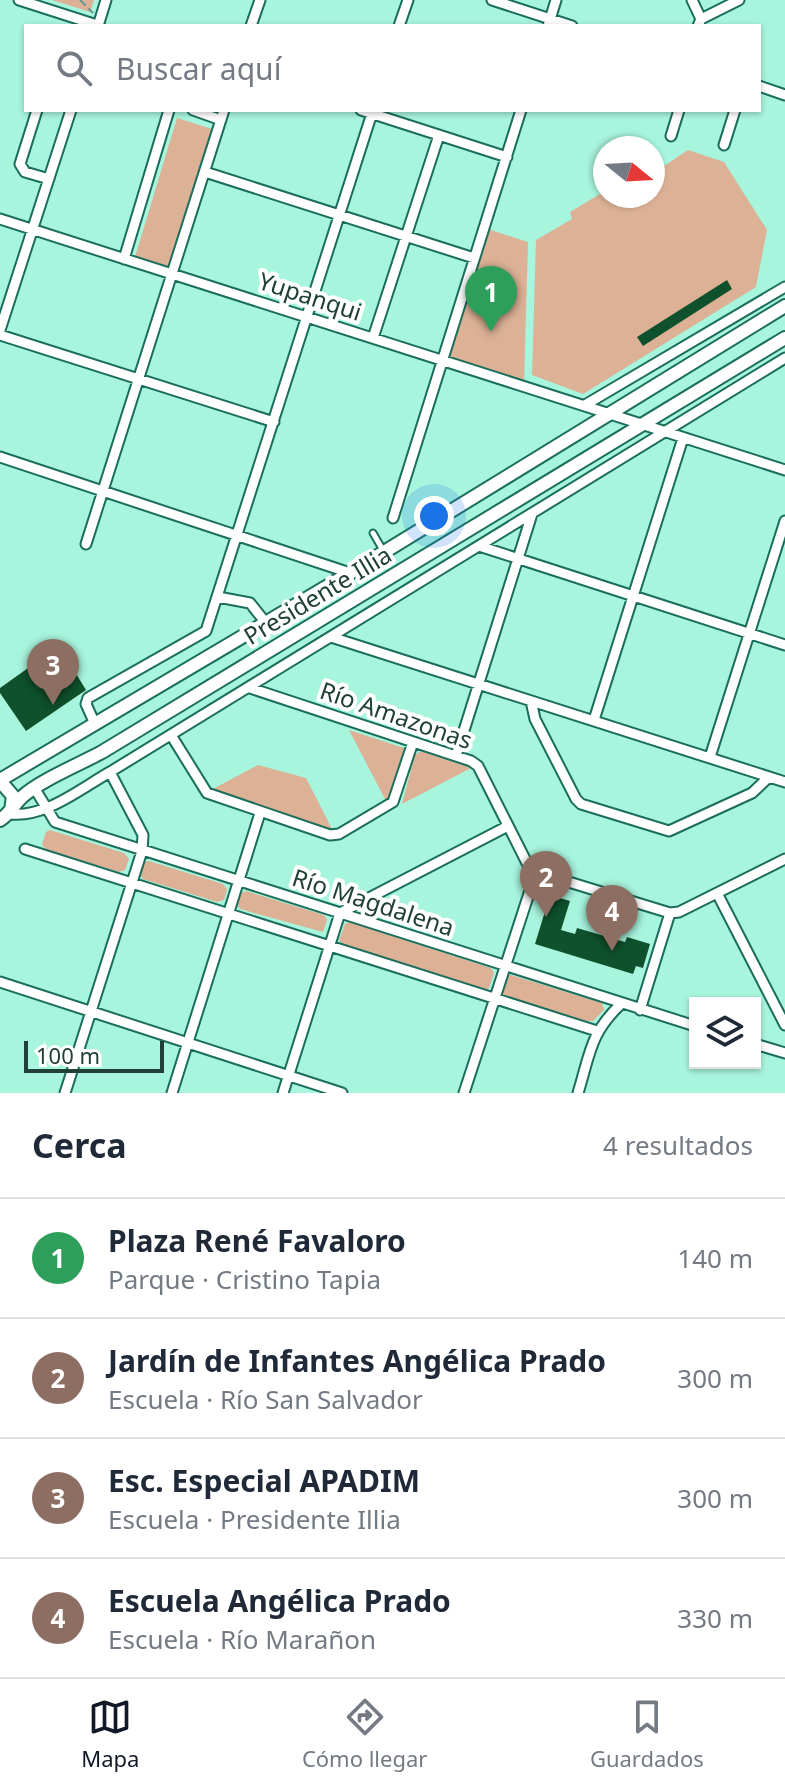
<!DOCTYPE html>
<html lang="es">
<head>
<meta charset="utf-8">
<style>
  :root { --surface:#fff; --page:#f2f2f3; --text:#1f2937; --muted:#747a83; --line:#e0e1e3; --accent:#111827 }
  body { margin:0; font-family:"Noto Sans",sans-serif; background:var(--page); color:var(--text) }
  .controls { position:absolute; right:24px; bottom:24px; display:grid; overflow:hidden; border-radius:0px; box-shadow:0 2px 6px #0004 }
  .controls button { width:72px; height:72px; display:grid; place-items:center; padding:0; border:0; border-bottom:2px solid var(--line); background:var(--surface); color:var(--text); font:40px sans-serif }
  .compass { position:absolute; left:593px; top:136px; width:72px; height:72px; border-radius:50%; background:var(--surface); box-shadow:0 2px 6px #0004; rotate:108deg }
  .scale { position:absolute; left:24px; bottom:20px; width:140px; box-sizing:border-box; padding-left:8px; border:4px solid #204037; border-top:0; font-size:22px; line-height:28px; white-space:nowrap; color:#204037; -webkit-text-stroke:6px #fff; paint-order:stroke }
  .you { position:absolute; left:434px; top:516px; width:28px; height:28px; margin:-20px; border:6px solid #fff; border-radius:50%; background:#1a73e8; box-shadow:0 0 0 12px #1a73e833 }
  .badge { display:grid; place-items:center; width:52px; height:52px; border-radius:50%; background:var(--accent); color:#fff; font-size:26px; font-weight:700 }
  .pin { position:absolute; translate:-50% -66px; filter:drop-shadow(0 2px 4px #0008) }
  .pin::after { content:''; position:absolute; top:42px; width:28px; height:24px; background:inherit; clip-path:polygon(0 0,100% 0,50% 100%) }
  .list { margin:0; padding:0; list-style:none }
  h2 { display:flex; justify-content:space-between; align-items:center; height:104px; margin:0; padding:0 32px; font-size:34px }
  h2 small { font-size:26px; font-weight:400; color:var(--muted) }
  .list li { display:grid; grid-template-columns:52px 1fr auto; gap:24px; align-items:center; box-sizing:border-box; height:120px; padding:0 32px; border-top:2px solid var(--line) }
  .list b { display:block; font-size:30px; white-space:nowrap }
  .list p { margin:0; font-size:26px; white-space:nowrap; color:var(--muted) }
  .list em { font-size:26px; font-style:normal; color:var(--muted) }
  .icon { flex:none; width:44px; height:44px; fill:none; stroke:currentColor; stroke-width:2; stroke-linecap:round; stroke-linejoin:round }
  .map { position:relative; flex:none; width:785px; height:1093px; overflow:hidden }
  .search { position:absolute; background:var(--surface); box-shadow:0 2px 6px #0004; left:24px; right:24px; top:24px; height:88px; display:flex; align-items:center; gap:20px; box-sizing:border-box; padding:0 28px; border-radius:0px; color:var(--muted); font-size:30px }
  .sheet { height:584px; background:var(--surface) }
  nav { display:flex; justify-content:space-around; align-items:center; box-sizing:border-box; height:112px; border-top:2px solid var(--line); background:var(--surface); font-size:22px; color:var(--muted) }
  nav a { display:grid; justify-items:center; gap:4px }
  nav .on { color:var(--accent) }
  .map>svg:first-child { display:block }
  .green { fill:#dcb196 }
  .building { fill:#0f512c }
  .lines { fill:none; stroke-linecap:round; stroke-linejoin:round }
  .service-casing { stroke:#1b6e5b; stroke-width:9 }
  .minor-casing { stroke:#1b6e5b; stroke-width:13 }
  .secondary-casing { stroke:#1b6e5b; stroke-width:16 }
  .path { stroke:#629788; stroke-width:2; stroke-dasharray:8 4; stroke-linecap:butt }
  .service { stroke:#fff; stroke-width:5 }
  .minor { stroke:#fff; stroke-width:9 }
  .secondary { stroke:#fff; stroke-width:12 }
  .labels { text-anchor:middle; stroke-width:8; stroke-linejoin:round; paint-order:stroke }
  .street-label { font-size:24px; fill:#204037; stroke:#fff }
</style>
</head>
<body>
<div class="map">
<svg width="785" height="1093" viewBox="0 0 785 1093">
  <rect width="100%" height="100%" fill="#a8f5de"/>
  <path class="green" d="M52,0H94L90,12Z
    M177,118L212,129L168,266L135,257Z
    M688,150L724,162L767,230L756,287L583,394L532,375L536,240L572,219L570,212L605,191V196H653V163L661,168Z
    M488,229L528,242L524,384L446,358Z
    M349,730L404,748L392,796L386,801Z
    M421,751L471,768L402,804L415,755Z
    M258,765L306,778L332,829L220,794L213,789Z
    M50,830L124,853L129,859L125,870L119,872L45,849L42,844L46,832Z
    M149,861L223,884L227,889L224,900L217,902L143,879L140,875L144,862Z
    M246,891L324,915L327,920L323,932L240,909L237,905L241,893Z
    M349,922L491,968L494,973L489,988L485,990L342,944L339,940L345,924Z
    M511,975L602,1003L604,1010L593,1021H586L503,995L501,992L506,976Z"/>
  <path class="building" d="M727,280L732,289L643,346L637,337Z
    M59,646L86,690L26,731L0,693V688Z
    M550,895L570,901L561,930L575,934L577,928L625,942L627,937L650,944L643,968L636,966L633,974L535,944Z"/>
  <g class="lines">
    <defs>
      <path id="service" d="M373,533L384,552"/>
      <path id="minor" d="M19,0L100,26
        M492,0L572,26
        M692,0L701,19
        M98,26L106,0
        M251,26L260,0
        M399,26L408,0
        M548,26L556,0
        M698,26L701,19L739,0
        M759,86L785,95
        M37,110L20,164L25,172L49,179
        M193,110L221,120
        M361,110L507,157
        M671,136L679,110
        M724,145L735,110
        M205,172L474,258
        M0,219L785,470
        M124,259L169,110
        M0,330L71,110
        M0,335L274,422
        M373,338L439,135
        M585,405L785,287
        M0,457L350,573
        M393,518L521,110
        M86,544L224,110
        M479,546L785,645
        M218,597L250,603L266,623
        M331,637L785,782
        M250,688L471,761L478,766L528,865L536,872L670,913L679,912L785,859
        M531,701L535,719L576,799L581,804L669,831L752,793L769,777
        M594,720L683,438
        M95,724L86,704L88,698L206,631L373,110
        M171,735L207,793L330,835L339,834L393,802L413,742
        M456,756L532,514
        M710,757L785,521
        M35,789L55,822L695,1026
        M10,814C45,818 80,789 110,772L785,358
        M25,849L597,1031
        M717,893L785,1025
        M0,982L342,1093
        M640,1010L670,913
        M755,1044L785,1053
        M65,1093L142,851L143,835L110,772
        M172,1093L260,813
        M283,1093L340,913L508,826
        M464,1093L536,872
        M578,1093C590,1054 590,1033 621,1004"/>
      <path id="secondary" d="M0,780L350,573L785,306
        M0,781L13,796L11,811
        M0,820C11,813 13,805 22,797C39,781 80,764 102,752L785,338"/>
    </defs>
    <use href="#service" class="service-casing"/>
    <use href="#minor" class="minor-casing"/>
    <use href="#secondary" class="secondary-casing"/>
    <path class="path" d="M80,0L93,13"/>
    <use href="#service" class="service"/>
    <use href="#minor" class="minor"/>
    <use href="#secondary" class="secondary"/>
  </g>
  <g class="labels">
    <g class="street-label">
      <text transform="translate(310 297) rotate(18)" y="8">Yupanqui</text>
      <text transform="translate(318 596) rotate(-31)" y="8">Presidente Illia</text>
      <text transform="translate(396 716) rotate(19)" y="8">Río Amazonas</text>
      <text transform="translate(373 903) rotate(18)" y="8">Río Magdalena</text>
    </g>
  </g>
</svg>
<div class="controls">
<button><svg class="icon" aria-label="layers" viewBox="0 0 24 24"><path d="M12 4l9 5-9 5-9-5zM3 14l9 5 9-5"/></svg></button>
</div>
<svg class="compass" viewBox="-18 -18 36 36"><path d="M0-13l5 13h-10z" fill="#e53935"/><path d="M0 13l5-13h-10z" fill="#747a83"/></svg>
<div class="scale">100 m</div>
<div class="you"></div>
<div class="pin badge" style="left:491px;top:332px;background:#2e9e5b">1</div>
<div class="pin badge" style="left:546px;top:917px;background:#8d6e63">2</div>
<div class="pin badge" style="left:53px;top:705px;background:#8d6e63">3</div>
<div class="pin badge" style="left:612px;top:951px;background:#8d6e63">4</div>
<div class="search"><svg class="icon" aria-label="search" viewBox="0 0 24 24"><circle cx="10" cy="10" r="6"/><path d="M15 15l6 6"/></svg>Buscar aquí</div>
</div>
<section class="sheet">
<h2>Cerca<small>4 resultados</small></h2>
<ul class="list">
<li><span class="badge" style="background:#2e9e5b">1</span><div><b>Plaza René Favaloro</b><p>Parque · Cristino Tapia</p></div><em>140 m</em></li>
<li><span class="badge" style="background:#8d6e63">2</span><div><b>Jardín de Infantes Angélica Prado</b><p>Escuela · Río San Salvador</p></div><em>300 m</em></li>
<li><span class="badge" style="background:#8d6e63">3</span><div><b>Esc. Especial APADIM</b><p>Escuela · Presidente Illia</p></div><em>300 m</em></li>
<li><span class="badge" style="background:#8d6e63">4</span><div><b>Escuela Angélica Prado</b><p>Escuela · Río Marañon</p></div><em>330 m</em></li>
</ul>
</section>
<nav>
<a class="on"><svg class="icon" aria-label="map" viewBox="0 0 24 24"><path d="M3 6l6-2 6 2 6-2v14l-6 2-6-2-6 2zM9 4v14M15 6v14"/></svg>Mapa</a>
<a><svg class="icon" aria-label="directions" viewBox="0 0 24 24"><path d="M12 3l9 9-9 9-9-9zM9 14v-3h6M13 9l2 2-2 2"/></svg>Cómo llegar</a>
<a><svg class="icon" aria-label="saved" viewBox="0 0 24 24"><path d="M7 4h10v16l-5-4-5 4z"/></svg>Guardados</a>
</nav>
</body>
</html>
